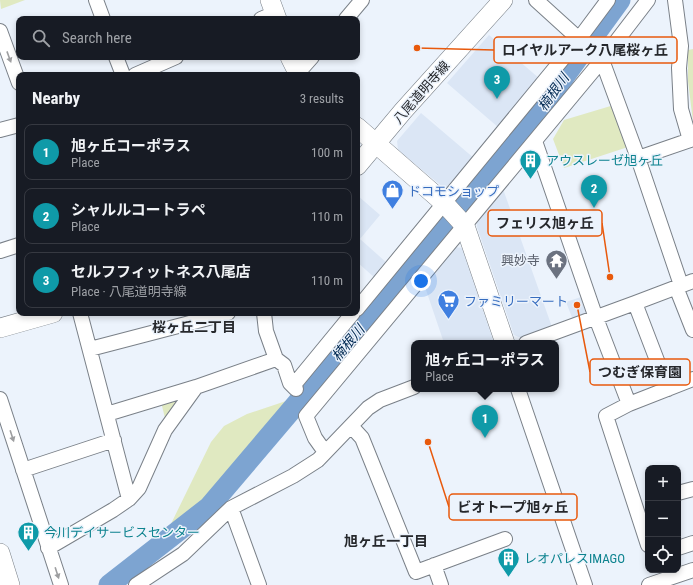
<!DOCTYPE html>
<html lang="en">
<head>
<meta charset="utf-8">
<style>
  :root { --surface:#171b24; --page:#20242c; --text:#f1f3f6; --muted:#9ea1a6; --line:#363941; --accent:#d93025 }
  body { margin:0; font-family:"Roboto Condensed","Noto Sans JP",sans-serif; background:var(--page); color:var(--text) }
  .controls { position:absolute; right:12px; bottom:12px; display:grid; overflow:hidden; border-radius:8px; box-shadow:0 2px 6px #0003 }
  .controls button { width:36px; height:36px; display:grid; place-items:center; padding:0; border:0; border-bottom:1px solid var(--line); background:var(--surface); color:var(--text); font:20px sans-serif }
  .you { position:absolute; left:421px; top:281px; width:14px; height:14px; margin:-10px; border:3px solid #fff; border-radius:50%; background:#1a73e8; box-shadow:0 0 0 6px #1a73e833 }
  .badge { display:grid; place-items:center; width:26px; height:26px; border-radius:50%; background:var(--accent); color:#fff; font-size:13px; font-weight:700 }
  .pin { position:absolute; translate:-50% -33px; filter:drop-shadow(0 1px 2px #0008) }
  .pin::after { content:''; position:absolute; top:21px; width:14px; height:12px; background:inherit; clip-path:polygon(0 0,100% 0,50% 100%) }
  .popup { position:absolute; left:411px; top:340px; width:148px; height:52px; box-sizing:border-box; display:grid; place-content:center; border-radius:8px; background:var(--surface); filter:drop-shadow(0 1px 3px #0005); font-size:13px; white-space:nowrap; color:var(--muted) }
  .popup b { font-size:15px; color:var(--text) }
  .popup::after { content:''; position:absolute; left:50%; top:100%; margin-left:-8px; border:8px solid transparent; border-top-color:var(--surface) }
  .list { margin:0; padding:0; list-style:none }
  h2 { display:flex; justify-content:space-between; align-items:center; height:52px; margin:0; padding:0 16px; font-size:17px }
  h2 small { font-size:13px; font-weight:400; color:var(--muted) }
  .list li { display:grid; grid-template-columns:26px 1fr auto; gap:12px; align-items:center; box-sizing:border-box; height:56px; margin:0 8px 8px; padding:0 8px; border:1px solid var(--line); border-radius:8px }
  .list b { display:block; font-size:15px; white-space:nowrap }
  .list p { margin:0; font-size:13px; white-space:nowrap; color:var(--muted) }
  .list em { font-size:13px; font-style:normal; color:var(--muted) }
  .icon { flex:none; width:22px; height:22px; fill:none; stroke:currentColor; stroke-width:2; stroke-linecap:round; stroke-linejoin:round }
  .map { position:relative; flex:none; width:693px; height:585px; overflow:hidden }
  .search { position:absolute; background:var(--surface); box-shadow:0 2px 6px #0003; left:16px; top:16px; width:344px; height:44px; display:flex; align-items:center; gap:10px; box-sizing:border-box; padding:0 14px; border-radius:8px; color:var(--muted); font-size:15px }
  .panel { position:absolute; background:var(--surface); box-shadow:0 2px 6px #0003; left:16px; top:72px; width:344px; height:244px; border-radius:8px }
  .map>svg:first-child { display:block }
  .built { fill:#dbe6f5 }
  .park { fill:#e0e9c1 }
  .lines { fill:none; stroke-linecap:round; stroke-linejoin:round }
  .river { stroke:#7da4d1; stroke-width:21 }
  .street-casing { stroke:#7a8088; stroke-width:16 }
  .secondary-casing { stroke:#7a8088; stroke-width:20 }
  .street { stroke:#fff; stroke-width:14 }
  .secondary { stroke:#fff; stroke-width:19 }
  .oneway { fill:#9d9ea0 }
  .labels { text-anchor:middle; stroke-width:3; stroke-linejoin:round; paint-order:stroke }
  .street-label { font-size:13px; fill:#26282c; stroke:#ecf3fc }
  .culture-label { font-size:13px; fill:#0d838f; stroke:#ecf3fc; text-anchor:start }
  .shop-label { font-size:13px; fill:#366cbe; stroke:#ecf3fc; text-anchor:start }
  .worship-label { font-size:13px; fill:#5b616d; stroke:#ecf3fc; text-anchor:end }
  .water-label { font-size:14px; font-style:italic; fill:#002952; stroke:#ecf3fc }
  .neighbourhood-label { font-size:14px; font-weight:bold; fill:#26282c; stroke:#ecf3fc }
  .leader { fill:none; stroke:#e8590c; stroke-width:1.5 }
  .callout-dot { fill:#e8590c; stroke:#ecf3fc; stroke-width:1.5 }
  .callout { fill:#ecf3fc; stroke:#e8590c; stroke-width:1.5 }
  .callout-label { font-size:14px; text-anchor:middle; font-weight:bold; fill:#26282c }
</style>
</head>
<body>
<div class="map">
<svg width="693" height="585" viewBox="0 0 693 585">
  <rect width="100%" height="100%" fill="#ecf3fc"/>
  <path class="built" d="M489,35L540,79L499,128L447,83Z
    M421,113L475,159L450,188H444L398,150L397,141Z
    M503,189L552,327L521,338L514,335L477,227V220Z
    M357,195L380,215L360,239L387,263L375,278L357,262Z
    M455,247L462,248L494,343H444L424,284Z
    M584,296L589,308L586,316L573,320L566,302Z"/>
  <path class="park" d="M0,0H25L1,9Z
    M693,49V122L688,81V50Z
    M614,105L628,147L564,168L553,139L564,120Z
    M184,394L166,422L161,402Z
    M286,401L288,403L241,460L200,506L167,532L211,442L224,426L247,414Z"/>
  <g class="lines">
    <path class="river" d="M109,585L209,507L401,281L529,125L620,0"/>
    <defs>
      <path id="street" d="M96,0L103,19
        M536,0L602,60L638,158L681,285
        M675,0L681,46L679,68L681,109L690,140
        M261,19L275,13
        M346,19L362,0
        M0,31L19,83
        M116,57L123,75
        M135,75L176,57
        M296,75L312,57
        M0,130L19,125
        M535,141L596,318L629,404L606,416L648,545
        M638,158L693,139
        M0,251L19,245
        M676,287L693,330
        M635,303L668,389
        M357,309L579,39L608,0
        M80,313L129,499
        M526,343L635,303L693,281
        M90,349L228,313
        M276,359L284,365L290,383L296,389
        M293,386L353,313
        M518,389L585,585
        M0,399L61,585
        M629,404L693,379
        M107,414L196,387
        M351,426L362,438L416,572L505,539
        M325,452L315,438L306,416L602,60L648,0
        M23,470L114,440
        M678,493L693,489
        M231,508L259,585
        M48,548L113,510L129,499L139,488L165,430L196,387L276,359L266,331L264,313
        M678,548L693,543
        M434,565L441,585
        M136,585L183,554L231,508L293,476L318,460L368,408L380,400L414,387
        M649,585L693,570"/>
      <path id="secondary" d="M270,0L277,19
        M290,57L299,75
        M357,127L444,203L465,226L505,343
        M357,166L403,111L503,0
        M0,328L53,313
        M0,553L10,585"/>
    </defs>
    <use href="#street" class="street-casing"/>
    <use href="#secondary" class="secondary-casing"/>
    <use href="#street" class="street"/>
    <use href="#secondary" class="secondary"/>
  </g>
  <defs><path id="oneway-solid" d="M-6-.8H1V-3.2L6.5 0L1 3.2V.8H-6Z"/></defs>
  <g class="oneway">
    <use href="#oneway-solid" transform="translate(9 57) rotate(70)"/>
    <use href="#oneway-solid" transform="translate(12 436) rotate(72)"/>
    <use href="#oneway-solid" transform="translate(57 573) rotate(72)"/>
  </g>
  <defs>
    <symbol id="building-pin" viewBox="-11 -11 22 30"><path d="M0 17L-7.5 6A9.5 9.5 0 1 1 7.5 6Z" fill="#0f9aa8" stroke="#ecf3fc"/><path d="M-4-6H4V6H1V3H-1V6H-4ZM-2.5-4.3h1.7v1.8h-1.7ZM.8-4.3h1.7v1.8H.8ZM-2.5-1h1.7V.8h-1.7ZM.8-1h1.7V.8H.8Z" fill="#fff"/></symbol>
    <symbol id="shop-pin" viewBox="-11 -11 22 30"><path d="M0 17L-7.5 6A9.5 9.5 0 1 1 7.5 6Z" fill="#3f7fe0" stroke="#ecf3fc"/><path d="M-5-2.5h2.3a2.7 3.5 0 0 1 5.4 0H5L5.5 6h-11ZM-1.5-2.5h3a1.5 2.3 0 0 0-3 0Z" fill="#fff"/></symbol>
    <symbol id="temple-pin" viewBox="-11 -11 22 30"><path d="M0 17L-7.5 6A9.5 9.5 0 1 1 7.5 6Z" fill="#6b7280" stroke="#ecf3fc"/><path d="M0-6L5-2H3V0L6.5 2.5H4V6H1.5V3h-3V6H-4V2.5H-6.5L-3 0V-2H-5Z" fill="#fff"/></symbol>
    <symbol id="supermarket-pin" viewBox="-11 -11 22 30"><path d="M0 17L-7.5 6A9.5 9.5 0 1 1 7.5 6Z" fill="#3f7fe0" stroke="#ecf3fc"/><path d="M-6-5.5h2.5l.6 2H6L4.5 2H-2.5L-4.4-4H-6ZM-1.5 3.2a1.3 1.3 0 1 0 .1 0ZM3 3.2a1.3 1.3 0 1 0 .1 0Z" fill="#fff"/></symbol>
  </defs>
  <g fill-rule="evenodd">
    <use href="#building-pin" x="518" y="148" width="25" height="34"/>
    <use href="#shop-pin" x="380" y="178" width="25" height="34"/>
    <use href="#temple-pin" x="544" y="248" width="25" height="34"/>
    <use href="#supermarket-pin" x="436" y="288" width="25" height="34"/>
    <use href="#building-pin" x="16" y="520" width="25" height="34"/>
    <use href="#building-pin" x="496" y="546" width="25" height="34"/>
  </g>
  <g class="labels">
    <g class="street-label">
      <text transform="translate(421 92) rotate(-49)" y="5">八尾道明寺線</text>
    </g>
    <g class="culture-label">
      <text x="546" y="165">アウスレーゼ旭ヶ丘</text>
      <text x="44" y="537">今川デイサービスセンター</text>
      <text x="524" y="563">レオパレスIMAGO</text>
    </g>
    <g class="shop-label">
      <text x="408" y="196">ドコモショップ</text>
      <text x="464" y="306">ファミリーマート</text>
    </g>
    <g class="worship-label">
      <text x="540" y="265">興妙寺</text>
    </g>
    <g class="water-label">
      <text transform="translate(553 92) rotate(-54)" y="5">楠根川</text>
      <text transform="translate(348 343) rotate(-50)" y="5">楠根川</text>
    </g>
    <g class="neighbourhood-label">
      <text x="194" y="332">桜ヶ丘二丁目</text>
      <text x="386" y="546">旭ヶ丘一丁目</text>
    </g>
  </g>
  <path class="leader" d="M417 48L494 50M610 277L602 223M577 305L590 372M428 442L449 507"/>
  <g class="callout-dot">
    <circle cx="417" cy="48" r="4"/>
    <circle cx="610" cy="277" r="4"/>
    <circle cx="577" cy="305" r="4"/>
    <circle cx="428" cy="442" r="4"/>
  </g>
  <g class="callout">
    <rect x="494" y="37" width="183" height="26" rx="4"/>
    <rect x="488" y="210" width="114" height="26" rx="4"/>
    <rect x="590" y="359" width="100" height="26" rx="4"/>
    <rect x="449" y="494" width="128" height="26" rx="4"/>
  </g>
  <g class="callout-label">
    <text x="585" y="55">ロイヤルアーク八尾桜ヶ丘</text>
    <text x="545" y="228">フェリス旭ヶ丘</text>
    <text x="640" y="377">つむぎ保育園</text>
    <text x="513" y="512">ビオトープ旭ヶ丘</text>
  </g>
</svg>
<div class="controls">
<button>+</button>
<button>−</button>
<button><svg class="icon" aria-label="locate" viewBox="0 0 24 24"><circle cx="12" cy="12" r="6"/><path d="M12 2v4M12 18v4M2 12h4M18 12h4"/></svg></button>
</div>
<div class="you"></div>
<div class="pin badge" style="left:485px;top:438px;background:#0f9aa8">1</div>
<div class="popup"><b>旭ヶ丘コーポラス</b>Place</div>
<div class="pin badge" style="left:594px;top:208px;background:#0f9aa8">2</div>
<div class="pin badge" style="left:497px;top:99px;background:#0f9aa8">3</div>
<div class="search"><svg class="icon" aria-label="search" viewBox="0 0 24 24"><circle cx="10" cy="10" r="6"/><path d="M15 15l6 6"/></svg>Search here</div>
<section class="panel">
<h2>Nearby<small>3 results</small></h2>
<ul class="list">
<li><span class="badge" style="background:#0f9aa8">1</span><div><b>旭ヶ丘コーポラス</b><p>Place</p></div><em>100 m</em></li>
<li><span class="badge" style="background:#0f9aa8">2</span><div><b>シャルルコートラペ</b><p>Place</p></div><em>110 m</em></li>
<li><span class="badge" style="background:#0f9aa8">3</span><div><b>セルフフィットネス八尾店</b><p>Place · 八尾道明寺線</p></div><em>110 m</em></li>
</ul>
</section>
</div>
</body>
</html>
